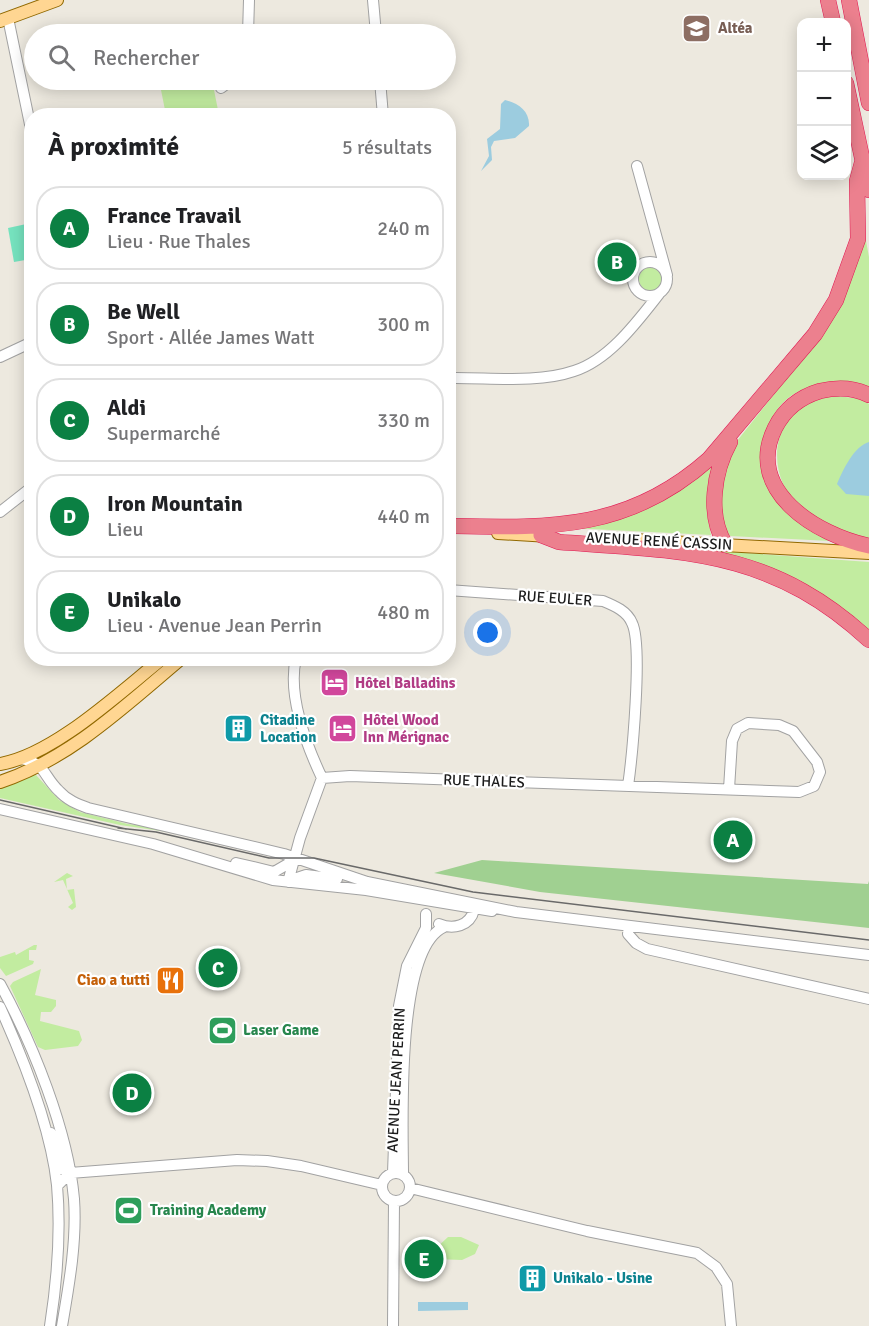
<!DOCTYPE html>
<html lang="fr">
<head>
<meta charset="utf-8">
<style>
  :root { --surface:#fff; --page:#f6f6f6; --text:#202124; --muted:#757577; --line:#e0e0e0; --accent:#0b8043 }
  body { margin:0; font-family:Signika,sans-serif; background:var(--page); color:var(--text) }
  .controls { position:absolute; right:18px; top:18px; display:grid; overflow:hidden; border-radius:12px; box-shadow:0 3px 15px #0003 }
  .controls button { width:54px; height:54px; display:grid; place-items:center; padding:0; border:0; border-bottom:2px solid var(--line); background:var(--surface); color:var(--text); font:30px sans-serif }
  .you { position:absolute; left:488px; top:633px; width:21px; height:21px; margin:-15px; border:4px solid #fff; border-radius:50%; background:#1a73e8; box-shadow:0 0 0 9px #1a73e833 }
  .badge { display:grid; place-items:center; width:39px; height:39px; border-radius:50%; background:var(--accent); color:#fff; font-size:20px; font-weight:700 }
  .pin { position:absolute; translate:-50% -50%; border:3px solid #fff; box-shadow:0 2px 6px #0006 }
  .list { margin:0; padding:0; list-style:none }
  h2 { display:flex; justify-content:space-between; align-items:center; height:78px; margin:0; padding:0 24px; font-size:26px }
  h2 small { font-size:20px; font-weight:400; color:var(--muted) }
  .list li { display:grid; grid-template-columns:39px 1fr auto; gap:18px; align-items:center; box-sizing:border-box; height:84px; margin:0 12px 12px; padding:0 12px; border:2px solid var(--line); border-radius:24px }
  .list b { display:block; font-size:22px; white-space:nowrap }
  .list p { margin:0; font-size:20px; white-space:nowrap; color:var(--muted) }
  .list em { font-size:20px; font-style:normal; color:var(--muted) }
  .icon { flex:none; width:33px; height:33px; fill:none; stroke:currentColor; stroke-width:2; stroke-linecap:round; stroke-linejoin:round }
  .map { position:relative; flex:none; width:869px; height:1326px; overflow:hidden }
  .search { position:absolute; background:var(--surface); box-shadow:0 3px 15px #0003; left:24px; top:24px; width:432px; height:66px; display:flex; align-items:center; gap:15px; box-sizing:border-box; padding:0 21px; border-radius:33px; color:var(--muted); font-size:22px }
  .panel { position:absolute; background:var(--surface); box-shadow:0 3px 15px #0003; left:24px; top:108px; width:432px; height:558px; border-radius:24px }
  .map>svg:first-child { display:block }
  .grass { fill:#c2eca0 }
  .forest { fill:#a0d091 }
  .pitch { fill:#76e3bf }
  .water { fill:#9cccdf }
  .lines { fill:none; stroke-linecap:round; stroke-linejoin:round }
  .minor-casing { stroke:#a2a2a2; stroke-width:12 }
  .major-casing { stroke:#916900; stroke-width:14 }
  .highway-casing { stroke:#e01852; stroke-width:16 }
  .minor { stroke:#fff; stroke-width:10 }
  .major { stroke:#ffd692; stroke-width:12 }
  .highway { stroke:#ec808e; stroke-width:15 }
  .tram { stroke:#696969; stroke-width:1.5 }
  .labels { text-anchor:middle; stroke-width:4.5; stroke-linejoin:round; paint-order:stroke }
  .education-label { font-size:15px; font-weight:bold; fill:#785e54; stroke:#fff; text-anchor:start }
  .street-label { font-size:15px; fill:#1b1b1b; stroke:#fff }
  .hotel-label { font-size:15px; font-weight:bold; fill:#b23c85; stroke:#fff; text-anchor:start }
  .culture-label { font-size:15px; font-weight:bold; fill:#0d838f; stroke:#fff; text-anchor:start }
  .food-label { font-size:15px; font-weight:bold; fill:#c56008; stroke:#fff; text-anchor:end }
  .leisure-label { font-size:15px; font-weight:bold; fill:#27864d; stroke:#fff; text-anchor:start }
</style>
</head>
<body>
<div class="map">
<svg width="869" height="1326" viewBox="0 0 869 1326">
  <rect width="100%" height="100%" fill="#ede9df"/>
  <path class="grass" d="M159,80H212L219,115H166Z
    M864,230L869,257V387C834,378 786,382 771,422C768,429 768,437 766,445C763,458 761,472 767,485C780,513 804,528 830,541L730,536L722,525L720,506L726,463L737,441L814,344Z
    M639 279a12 12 0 1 1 24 0a12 12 0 1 1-24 0Z
    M837,396L862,399L869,404V541C847,533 820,526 802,510C767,480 767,419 814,400C821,397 830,397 837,396Z
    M714,462L707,512L711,535L570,528Z
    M719,551L869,562V633C827,590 776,569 719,551Z
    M31,775H36L59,800L80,812L128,824L158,827L168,832L120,825L0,798V788Z
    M67,873L73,876L66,879L67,890L74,889L76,907L72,910L68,907L73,903L63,880L54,882Z
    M34,945H37L36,950H29V960L34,961L33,964L6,976L0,968V957L15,952L16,955Z
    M41,969L35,995L56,1000V1006L51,1012H41L40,1021L79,1031L82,1040L78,1046L45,1050L38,1047L10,986L13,982Z
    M448,1237H461L479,1245L475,1254L462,1260L435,1259L434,1250Z"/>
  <path class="forest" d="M482,860L868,884L869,881V928L540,892L434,873Z"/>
  <path class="pitch" d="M31,223V259L14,262L8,228Z"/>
  <path class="water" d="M505,100C518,103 530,111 529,126L515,138L494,141L491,147L492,160L481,171L489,156L487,139L500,129L501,104Z
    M869,442V496L846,494L837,484C843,470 854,446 869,442Z
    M418,1302H468V1310L418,1311Z"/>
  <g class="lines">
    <defs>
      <path id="minor" d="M373,0L376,34
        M8,18L32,134
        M248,34L249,0
        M380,80L383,116
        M221,88L232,80
        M637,166L667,275
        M633 279a17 17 0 1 1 34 0a17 17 0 1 1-34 0Z
        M0,357L32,342
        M448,378C488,377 536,384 574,371C609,360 637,322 659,294
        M0,512L32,487
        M448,590L603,601C615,606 627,611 632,623C643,645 632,758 628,786
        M296,658C287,696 306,744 322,778
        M20,759C46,762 42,775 59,791C67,800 77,804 88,808L284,854L367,882L516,912L869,955
        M0,809L153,844L273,880L366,890L492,911
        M236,863L274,872L293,861
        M291,880L306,875L337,879
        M288,882L300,838L322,778L350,776L799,792L814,786L820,772L817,762L793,731L779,725L748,723L737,729L732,741L729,789
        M439,924C453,930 470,926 474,910
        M629,926L628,934L636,943L647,949L869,999
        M0,984C33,1044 68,1131 74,1199C77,1241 69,1285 62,1326
        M0,1007C23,1058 51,1129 57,1185C61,1231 57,1281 50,1326
        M51,1133L56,1144L61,1168L70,1173
        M393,1173L399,1006L407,966L426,928V914
        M382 1187a14 14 0 1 1 28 0a14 14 0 1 1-28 0Z
        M403,1175C403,1125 395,949 444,927
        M57,1186L70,1173L237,1160L267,1161L301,1166L382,1185
        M410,1188L587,1231L697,1253L716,1267L727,1284L731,1326
        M393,1326L394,1201"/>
      <path id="major" d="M0,21L57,0
        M498,533L549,536
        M633,540L869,553
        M0,764C54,755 120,692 163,658
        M0,782C70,759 126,705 182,658"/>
      <path id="highway" d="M828,0L833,22
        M849,0L869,103
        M846,83L869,190
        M869,395C853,387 837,387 820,391C800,397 784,410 775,428C744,491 817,535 869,546
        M448,526C550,528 628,531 709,459L815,334L836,300L858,239L857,181L863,159
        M541,535L559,542C684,551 772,550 869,640
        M725,544C707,514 714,471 730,442"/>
    </defs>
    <use href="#minor" class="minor-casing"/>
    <use href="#major" class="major-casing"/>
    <use href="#highway" class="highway-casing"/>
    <use href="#minor" class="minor"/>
    <use href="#major" class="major"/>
    <use href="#highway" class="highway"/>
    <path class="tram" d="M0,800L126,829
      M118,828L156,832L269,858H314L473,892L869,940"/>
  </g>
  <defs>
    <symbol id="university-square" viewBox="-11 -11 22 22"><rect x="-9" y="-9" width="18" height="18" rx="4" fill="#8d6e63" stroke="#fff"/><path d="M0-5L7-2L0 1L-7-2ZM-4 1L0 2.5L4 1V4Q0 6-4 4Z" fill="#fff"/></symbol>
    <symbol id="hotel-square" viewBox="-11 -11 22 22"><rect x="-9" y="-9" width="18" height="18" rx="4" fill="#d1479c" stroke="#fff"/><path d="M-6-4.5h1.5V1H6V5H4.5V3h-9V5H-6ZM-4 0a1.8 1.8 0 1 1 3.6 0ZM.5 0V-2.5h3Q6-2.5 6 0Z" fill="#fff"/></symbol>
    <symbol id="building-square" viewBox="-11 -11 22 22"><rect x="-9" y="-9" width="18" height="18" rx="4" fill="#0f9aa8" stroke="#fff"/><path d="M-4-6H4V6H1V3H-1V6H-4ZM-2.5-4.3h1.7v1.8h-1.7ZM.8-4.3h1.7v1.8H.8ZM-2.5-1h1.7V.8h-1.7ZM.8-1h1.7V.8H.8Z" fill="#fff"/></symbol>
    <symbol id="restaurant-square" viewBox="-11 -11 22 22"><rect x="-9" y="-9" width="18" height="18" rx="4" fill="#e8710a" stroke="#fff"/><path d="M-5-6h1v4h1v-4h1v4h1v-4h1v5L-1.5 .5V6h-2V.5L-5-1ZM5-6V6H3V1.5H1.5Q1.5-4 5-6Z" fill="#fff"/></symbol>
    <symbol id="stadium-square" viewBox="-11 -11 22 22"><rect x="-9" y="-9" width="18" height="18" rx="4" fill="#2e9e5b" stroke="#fff"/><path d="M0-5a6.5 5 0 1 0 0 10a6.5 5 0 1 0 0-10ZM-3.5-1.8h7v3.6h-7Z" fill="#fff"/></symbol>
  </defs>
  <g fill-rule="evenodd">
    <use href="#university-square" x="680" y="12" width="33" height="33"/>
    <use href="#hotel-square" x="318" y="666" width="33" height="33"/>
    <use href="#building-square" x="222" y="712" width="33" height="33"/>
    <use href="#hotel-square" x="326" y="712" width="33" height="33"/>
    <use href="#restaurant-square" x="154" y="964" width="33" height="33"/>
    <use href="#stadium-square" x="206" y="1014" width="33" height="33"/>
    <use href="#stadium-square" x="112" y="1194" width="33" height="33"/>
    <use href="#building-square" x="516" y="1262" width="33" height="33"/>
  </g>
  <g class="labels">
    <g class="education-label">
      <text x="718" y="33">Altéa</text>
    </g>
    <g class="street-label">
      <text transform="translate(659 541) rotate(3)" y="5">AVENUE RENÉ CASSIN</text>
      <text transform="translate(555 598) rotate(4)" y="5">RUE EULER</text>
      <text transform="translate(484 781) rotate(2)" y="5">RUE THALES</text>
      <text transform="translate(396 1080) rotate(-87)" y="5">AVENUE JEAN PERRIN</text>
    </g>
    <g class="hotel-label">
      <text x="355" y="688">Hôtel Balladins</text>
      <text x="363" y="725">Hôtel Wood<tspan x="363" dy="17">Inn Mérignac</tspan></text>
    </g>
    <g class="culture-label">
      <text x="260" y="725">Citadine<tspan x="260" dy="17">Location</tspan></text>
      <text x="553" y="1283">Unikalo - Usine</text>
    </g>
    <g class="food-label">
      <text x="150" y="985">Ciao a tutti</text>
    </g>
    <g class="leisure-label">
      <text x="243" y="1035">Laser Game</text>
      <text x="150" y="1215">Training Academy</text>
    </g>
  </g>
</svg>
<div class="controls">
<button>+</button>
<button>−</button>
<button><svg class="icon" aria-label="layers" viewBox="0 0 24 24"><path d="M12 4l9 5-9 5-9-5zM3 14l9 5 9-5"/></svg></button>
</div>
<div class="you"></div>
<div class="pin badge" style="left:733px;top:840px">A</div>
<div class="pin badge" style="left:617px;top:262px">B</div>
<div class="pin badge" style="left:218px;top:968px">C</div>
<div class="pin badge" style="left:132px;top:1093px">D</div>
<div class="pin badge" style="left:424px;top:1259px">E</div>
<div class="search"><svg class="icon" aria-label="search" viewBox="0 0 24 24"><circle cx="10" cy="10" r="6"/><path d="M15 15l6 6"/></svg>Rechercher</div>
<section class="panel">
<h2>À proximité<small>5 résultats</small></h2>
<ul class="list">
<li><span class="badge">A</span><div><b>France Travail</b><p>Lieu · Rue Thales</p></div><em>240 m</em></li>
<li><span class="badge">B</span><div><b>Be Well</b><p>Sport · Allée James Watt</p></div><em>300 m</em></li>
<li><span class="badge">C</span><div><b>Aldi</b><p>Supermarché</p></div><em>330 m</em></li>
<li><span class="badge">D</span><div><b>Iron Mountain</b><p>Lieu</p></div><em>440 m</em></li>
<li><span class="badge">E</span><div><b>Unikalo</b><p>Lieu · Avenue Jean Perrin</p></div><em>480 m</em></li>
</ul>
</section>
</div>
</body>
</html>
